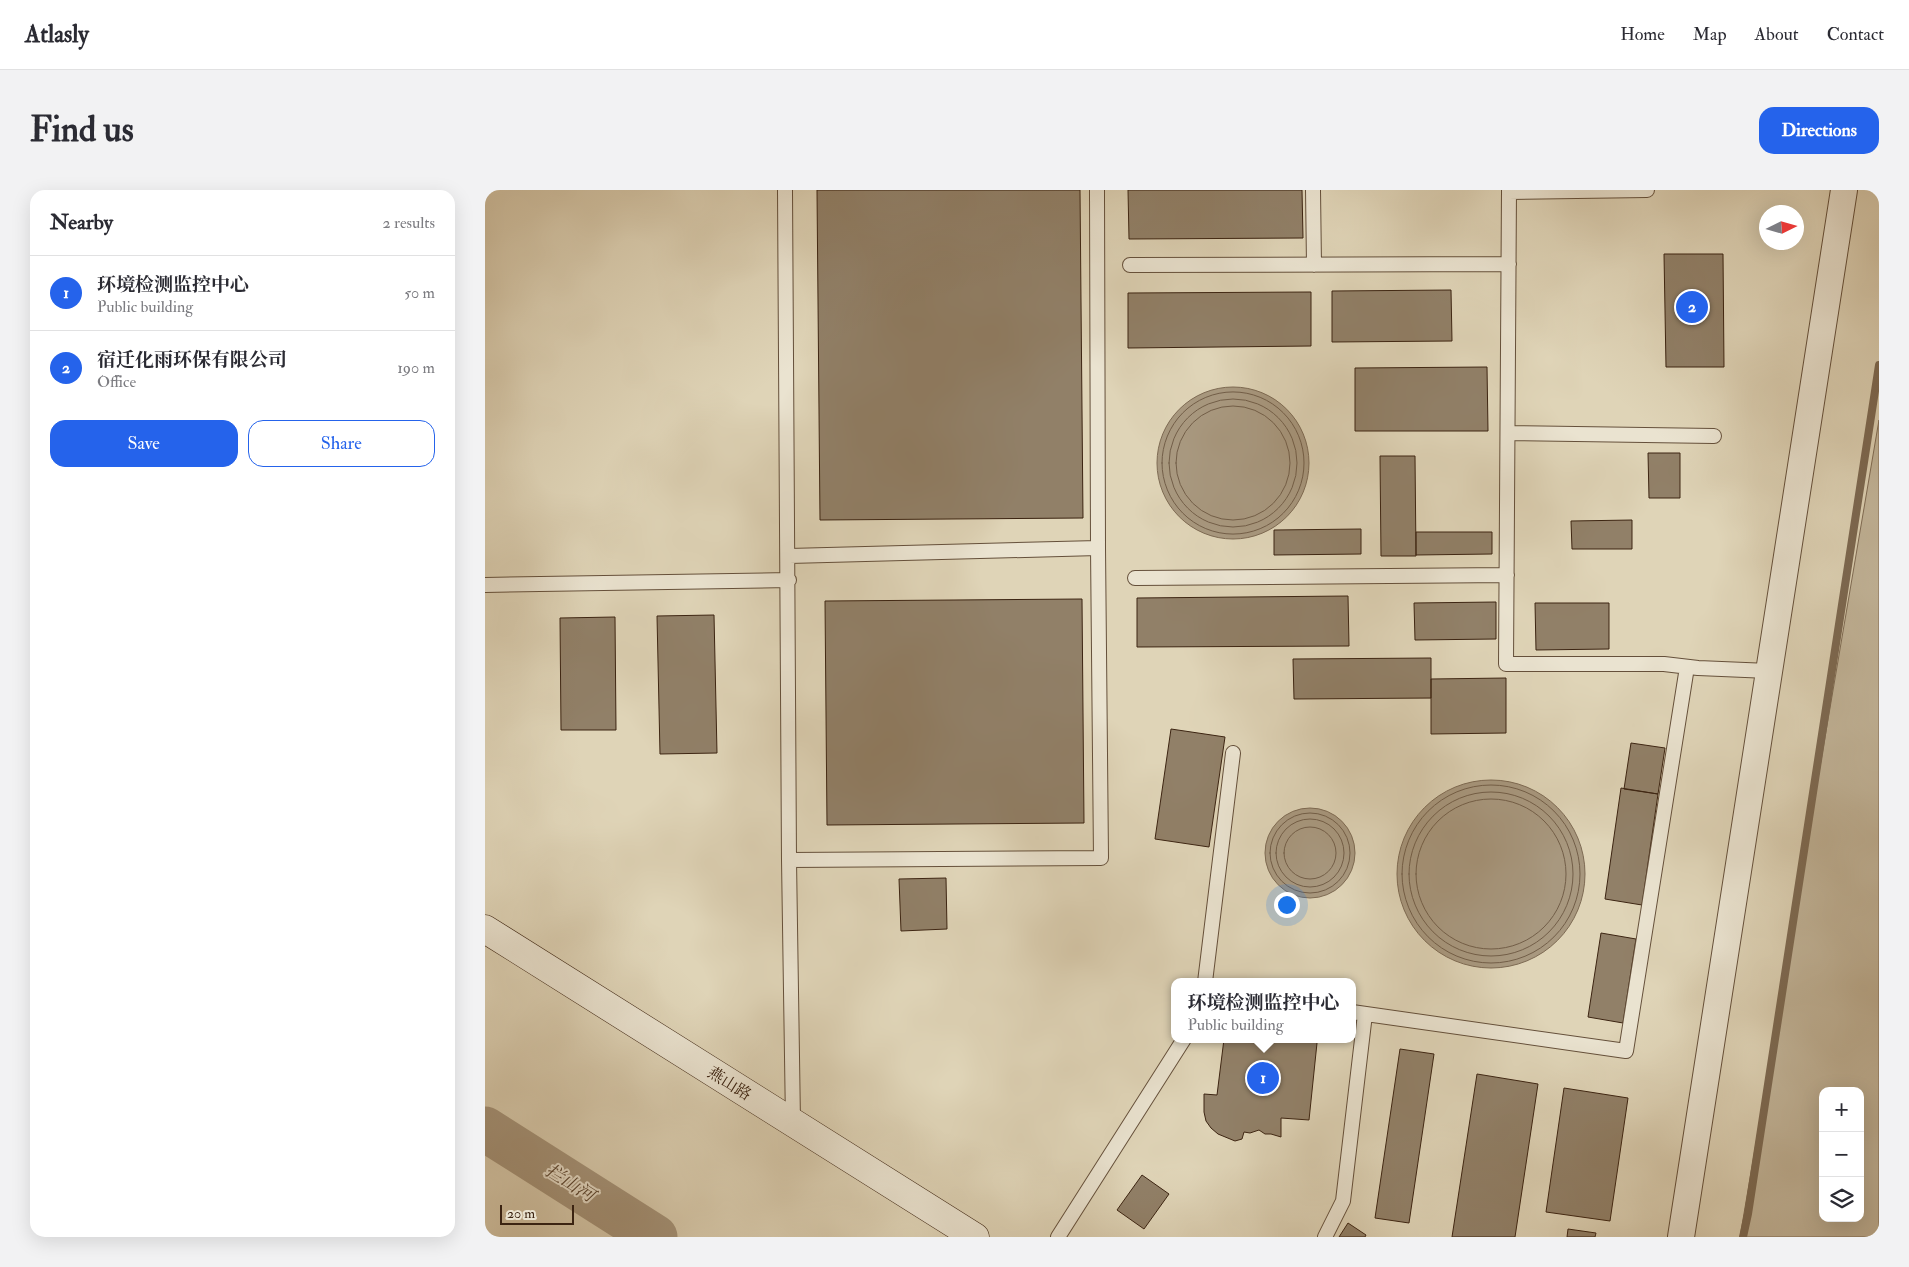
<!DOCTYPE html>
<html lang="en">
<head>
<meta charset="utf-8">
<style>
  :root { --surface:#fff; --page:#f2f2f3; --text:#2b2b33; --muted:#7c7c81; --line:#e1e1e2; --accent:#2563eb }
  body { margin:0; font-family:"IM FELL Double Pica","Noto Serif SC",serif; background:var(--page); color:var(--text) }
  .controls { position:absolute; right:15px; bottom:15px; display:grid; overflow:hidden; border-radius:10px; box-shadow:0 5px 20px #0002 }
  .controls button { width:45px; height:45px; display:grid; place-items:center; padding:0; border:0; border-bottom:1px solid var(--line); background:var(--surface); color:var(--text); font:25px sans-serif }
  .compass { position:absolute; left:1274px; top:15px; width:45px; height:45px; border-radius:50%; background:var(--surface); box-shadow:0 5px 20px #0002; rotate:85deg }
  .scale { position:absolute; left:15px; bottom:12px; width:74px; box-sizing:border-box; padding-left:5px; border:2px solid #3c2412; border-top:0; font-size:14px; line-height:18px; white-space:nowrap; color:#3c2412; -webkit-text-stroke:4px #eae3d0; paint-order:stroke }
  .you { position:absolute; left:801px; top:714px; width:18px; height:18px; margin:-12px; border:4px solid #fff; border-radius:50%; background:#1a73e8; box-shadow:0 0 0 8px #1a73e833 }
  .badge { display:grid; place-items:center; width:32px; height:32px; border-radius:50%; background:var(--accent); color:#fff; font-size:16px; font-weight:700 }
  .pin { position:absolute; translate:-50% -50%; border:2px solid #fff; box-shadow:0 1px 5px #0006 }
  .popup { position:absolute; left:686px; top:788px; width:185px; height:65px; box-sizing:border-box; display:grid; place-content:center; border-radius:10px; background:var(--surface); filter:drop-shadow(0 1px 4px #0005); font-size:16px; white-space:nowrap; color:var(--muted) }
  .popup b { font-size:19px; color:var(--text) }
  .popup::after { content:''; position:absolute; left:50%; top:100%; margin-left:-10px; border:10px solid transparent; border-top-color:var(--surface) }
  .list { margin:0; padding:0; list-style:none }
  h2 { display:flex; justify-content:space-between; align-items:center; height:65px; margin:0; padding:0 20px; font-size:21px }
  h2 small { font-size:16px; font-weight:400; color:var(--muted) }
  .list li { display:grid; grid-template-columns:32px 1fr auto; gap:15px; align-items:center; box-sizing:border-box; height:75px; padding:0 20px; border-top:1px solid var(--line) }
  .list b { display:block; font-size:19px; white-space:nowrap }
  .list p { margin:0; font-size:16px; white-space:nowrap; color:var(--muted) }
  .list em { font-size:16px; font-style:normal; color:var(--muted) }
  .actions { display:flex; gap:10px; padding:15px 20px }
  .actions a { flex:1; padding:11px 0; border:1px solid var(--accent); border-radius:15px; text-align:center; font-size:18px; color:var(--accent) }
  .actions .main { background:var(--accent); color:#fff }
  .icon { flex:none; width:28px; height:28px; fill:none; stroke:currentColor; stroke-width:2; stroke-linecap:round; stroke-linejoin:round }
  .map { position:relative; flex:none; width:1394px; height:1047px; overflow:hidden; border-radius:15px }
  header { display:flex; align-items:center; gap:30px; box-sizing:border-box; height:70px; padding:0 25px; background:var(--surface); border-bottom:1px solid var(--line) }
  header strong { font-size:24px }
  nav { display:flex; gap:28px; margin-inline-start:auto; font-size:18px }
  .intro { display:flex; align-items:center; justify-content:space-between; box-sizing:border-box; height:120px; padding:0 30px }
  h1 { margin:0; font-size:35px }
  .button { padding:12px 22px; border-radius:15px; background:var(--accent); color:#fff; font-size:18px; font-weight:700 }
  main { display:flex; gap:30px; padding:0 30px }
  aside { flex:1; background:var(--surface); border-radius:15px; box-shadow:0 5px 20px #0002 }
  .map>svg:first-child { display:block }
  .green { fill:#c3b69b; stroke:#806d56; fill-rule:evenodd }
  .water { fill:#a8987f; stroke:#7d6a53 }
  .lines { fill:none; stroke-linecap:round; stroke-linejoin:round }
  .shore { stroke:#725e48; stroke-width:1 }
  .stream { stroke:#7d6a53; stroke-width:8 }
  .river { stroke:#a8987f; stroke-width:45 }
  .building { fill:#918068; stroke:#3c2412 }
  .lane-casing { stroke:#65503b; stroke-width:16 }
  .street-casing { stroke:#65503b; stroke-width:28 }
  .secondary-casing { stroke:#3c2412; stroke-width:29 }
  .lane { stroke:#eae3d0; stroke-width:14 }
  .street { stroke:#eae3d0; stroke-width:26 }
  .secondary { stroke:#eae3d0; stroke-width:28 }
  .labels { text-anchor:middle; stroke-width:4; stroke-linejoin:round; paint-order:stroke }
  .street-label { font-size:16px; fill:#3c2412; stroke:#eae3d0 }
  .water-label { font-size:18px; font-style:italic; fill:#5c4733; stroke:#eae3d0 }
</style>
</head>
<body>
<header>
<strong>Atlasly</strong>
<nav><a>Home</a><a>Map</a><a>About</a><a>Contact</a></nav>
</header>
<div class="intro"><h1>Find us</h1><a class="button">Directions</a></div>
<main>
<aside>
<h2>Nearby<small>2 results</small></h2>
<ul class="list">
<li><span class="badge">1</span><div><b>环境检测监控中心</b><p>Public building</p></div><em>50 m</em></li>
<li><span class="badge">2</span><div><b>宿迁化雨环保有限公司</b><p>Office</p></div><em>190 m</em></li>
</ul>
<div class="actions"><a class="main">Save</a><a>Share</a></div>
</aside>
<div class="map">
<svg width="1394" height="1047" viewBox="0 0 1394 1047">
  <rect width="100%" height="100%" fill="#dfd4b7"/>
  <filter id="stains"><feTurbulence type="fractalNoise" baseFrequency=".004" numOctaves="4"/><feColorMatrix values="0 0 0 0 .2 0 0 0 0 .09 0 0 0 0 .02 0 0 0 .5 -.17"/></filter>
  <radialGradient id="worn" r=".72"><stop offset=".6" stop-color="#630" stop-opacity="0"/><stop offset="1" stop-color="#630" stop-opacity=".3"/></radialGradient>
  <path class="green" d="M1394,230V1047H1255ZM1338,901H1375V1028H1338Z"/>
  <path class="water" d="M672 273a76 76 0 1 1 152 0a76 76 0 1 1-152 0Z
    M912 684a94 94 0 1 1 188 0a94 94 0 1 1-188 0Z
    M780 663a45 45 0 1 1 90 0a45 45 0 1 1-90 0Z"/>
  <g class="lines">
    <path class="shore" d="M677 273a71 71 0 1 1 142 0a71 71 0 1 1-142 0Z
      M684 273a64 64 0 1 1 128 0a64 64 0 1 1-128 0Z
      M691 273a57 57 0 1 1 114 0a57 57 0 1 1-114 0Z
      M917 684a89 89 0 1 1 178 0a89 89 0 1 1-178 0Z
      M924 684a82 82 0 1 1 164 0a82 82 0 1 1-164 0Z
      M931 684a75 75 0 1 1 150 0a75 75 0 1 1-150 0Z
      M785 663a40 40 0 1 1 80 0a40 40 0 1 1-80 0Z
      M791 663a34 34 0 1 1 68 0a34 34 0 1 1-68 0Z
      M799 663a26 26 0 1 1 52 0a26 26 0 1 1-52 0Z"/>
    <path class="stream" d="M1258,1047L1263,1024L1394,175"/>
    <path class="river" d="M0,939L170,1047"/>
  </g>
  <path class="building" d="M332,0H595L598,328L335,330Z
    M643,0H817L818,48L644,49Z
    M1179,64H1238L1239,177H1181Z
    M966,100L967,151L847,152V101Z
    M826,102V156L643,158V103Z
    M1002,177L1003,241H870V178Z
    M1163,263H1195V308H1164Z
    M895,266H930L931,366H896Z
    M1147,330V359H1087L1086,331Z
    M876,339V364L789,365V340Z
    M931,342H1007V364L931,365Z
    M863,406L864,456L652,457V408Z
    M597,409L599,633L342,635L340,411Z
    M1011,412V449L930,450L929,413Z
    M1050,413H1124V459L1051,460Z
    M229,425L232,563L175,564L172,426Z
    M130,427L131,540H76L75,428Z
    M946,468V508L809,509L808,469Z
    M1021,488V543L946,544V489Z
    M686,539L740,547L724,657L670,649Z
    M1146,553L1180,558L1173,604L1139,599Z
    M1136,598L1173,604L1157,715L1120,709Z
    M461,688L462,739L416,741L414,689Z
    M1116,743L1151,749L1138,833L1103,827Z
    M739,849H830L832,853L824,930L796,928V947L786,944H780L774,940L765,943L759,942L757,949L750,951L733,944L726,938L721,931L719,922V904L732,905Z
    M915,859L949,864L924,1033L890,1028Z
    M992,884L1053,894L1030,1047H967Z
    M1079,898L1143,908L1125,1031L1061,1022Z
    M657,985L684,1004L659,1039L632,1020Z
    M863,1033L881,1045L880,1047H854Z
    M1083,1039L1111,1043L1110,1047H1082Z"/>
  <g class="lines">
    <defs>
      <path id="lane" d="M300,0L304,670L308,932
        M828,0L829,75
        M1024,0L1021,474H1179L1213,478L1284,481
        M1024,2L1162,0
        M645,75L1024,74
        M1023,243L1229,246
        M304,366L613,358L612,0
        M650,388L1022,385
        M0,395L304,390
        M304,670L616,668L613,358
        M720,792L748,563
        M867,822L1141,861L1202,477
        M573,1047L699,849
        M840,1047L858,1011L880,824"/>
      <path id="street" d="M1196,1047L1359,0"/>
      <path id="secondary" d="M0,739L490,1047"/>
    </defs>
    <use href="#lane" class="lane-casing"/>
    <use href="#street" class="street-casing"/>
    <use href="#secondary" class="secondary-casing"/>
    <use href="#lane" class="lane"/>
    <use href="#street" class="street"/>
    <use href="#secondary" class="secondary"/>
  </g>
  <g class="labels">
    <g class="street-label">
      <text transform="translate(245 893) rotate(32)" y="6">燕山路</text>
    </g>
    <g class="water-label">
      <text transform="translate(85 993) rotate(32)" y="6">拦山河</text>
    </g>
  </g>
  <rect width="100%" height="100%" filter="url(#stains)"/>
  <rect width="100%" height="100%" fill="url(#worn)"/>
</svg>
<div class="controls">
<button>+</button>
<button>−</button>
<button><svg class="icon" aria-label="layers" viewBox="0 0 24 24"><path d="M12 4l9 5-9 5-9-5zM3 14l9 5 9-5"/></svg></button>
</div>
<svg class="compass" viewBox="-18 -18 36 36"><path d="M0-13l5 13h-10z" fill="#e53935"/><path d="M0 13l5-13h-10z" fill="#7c7c81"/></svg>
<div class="scale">20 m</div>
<div class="you"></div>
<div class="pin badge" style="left:778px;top:888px">1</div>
<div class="popup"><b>环境检测监控中心</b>Public building</div>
<div class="pin badge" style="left:1207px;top:117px">2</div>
</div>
</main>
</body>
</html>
